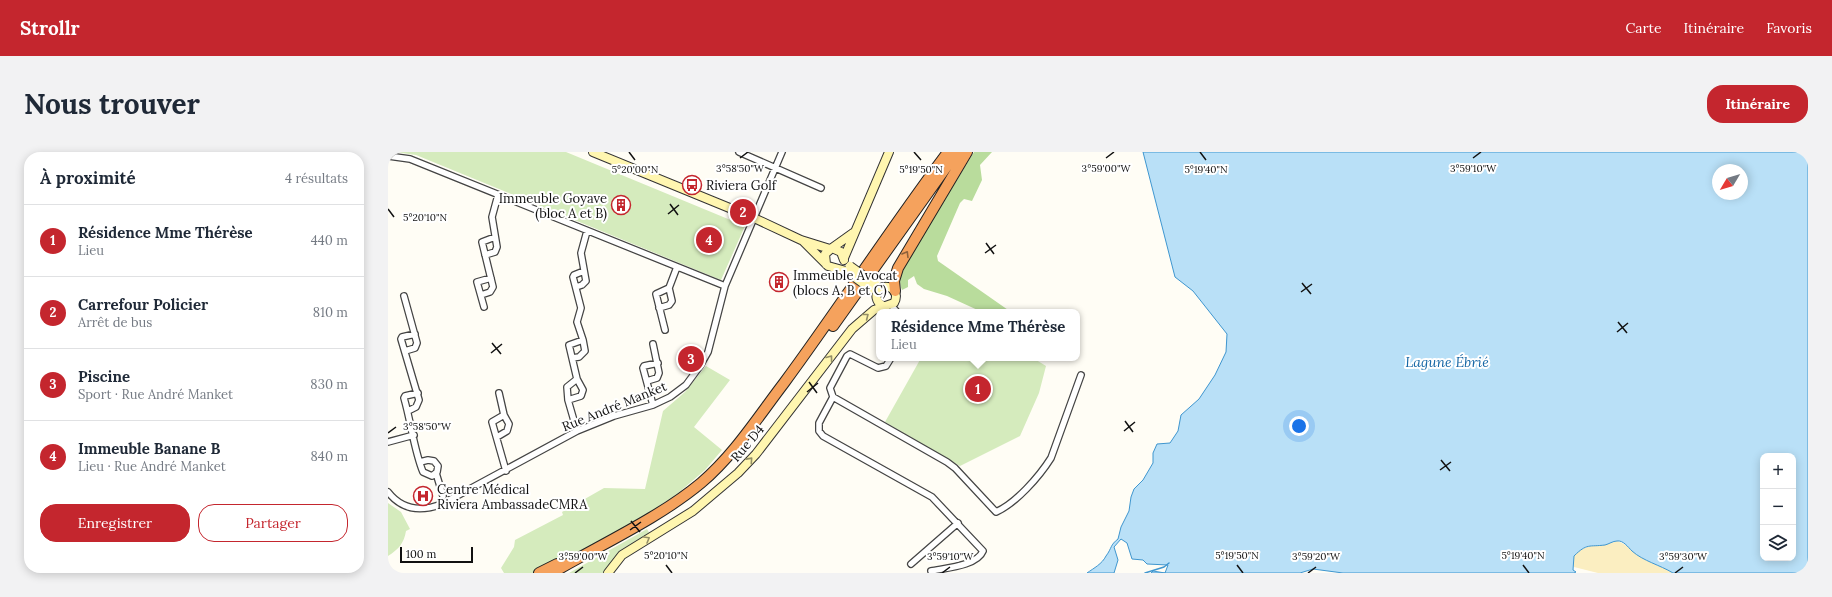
<!DOCTYPE html>
<html lang="fr">
<head>
<meta charset="utf-8">
<style>
  :root { --surface:#fff; --page:#f2f2f3; --text:#1f2937; --muted:#747a83; --line:#e0e1e3; --accent:#c4262e }
  body { margin:0; font-family:Lora,serif; background:var(--page); color:var(--text) }
  .controls { position:absolute; right:12px; bottom:12px; display:grid; overflow:hidden; border-radius:8px; box-shadow:0 2px 10px #0003 }
  .controls button { width:36px; height:36px; display:grid; place-items:center; padding:0; border:0; border-bottom:1px solid var(--line); background:var(--surface); color:var(--text); font:20px sans-serif }
  .compass { position:absolute; left:1324px; top:12px; width:36px; height:36px; border-radius:50%; background:var(--surface); box-shadow:0 2px 10px #0003; rotate:232deg }
  .scale { position:absolute; left:12px; bottom:10px; width:73px; box-sizing:border-box; padding-left:4px; border:2px solid #111; border-top:0; font-size:11px; line-height:14px; white-space:nowrap; color:#111; -webkit-text-stroke:3px #fff; paint-order:stroke }
  .you { position:absolute; left:911px; top:274px; width:14px; height:14px; margin:-10px; border:3px solid #fff; border-radius:50%; background:#1a73e8; box-shadow:0 0 0 6px #1a73e833 }
  .badge { display:grid; place-items:center; width:26px; height:26px; border-radius:50%; background:var(--accent); color:#fff; font-size:13px; font-weight:700 }
  .pin { position:absolute; translate:-50% -50%; border:2px solid #fff; box-shadow:0 1px 4px #0006 }
  .popup { position:absolute; left:488px; top:157px; width:204px; height:52px; box-sizing:border-box; display:grid; place-content:center; border-radius:8px; background:var(--surface); filter:drop-shadow(0 1px 3px #0005); font-size:13px; white-space:nowrap; color:var(--muted) }
  .popup b { font-size:15px; color:var(--text) }
  .popup::after { content:''; position:absolute; left:50%; top:100%; margin-left:-8px; border:8px solid transparent; border-top-color:var(--surface) }
  .list { margin:0; padding:0; list-style:none }
  h2 { display:flex; justify-content:space-between; align-items:center; height:52px; margin:0; padding:0 16px; font-size:17px }
  h2 small { font-size:13px; font-weight:400; color:var(--muted) }
  .list li { display:grid; grid-template-columns:26px 1fr auto; gap:12px; align-items:center; box-sizing:border-box; height:72px; padding:0 16px; border-top:1px solid var(--line) }
  .list b { display:block; font-size:15px; white-space:nowrap }
  .list p { margin:0; font-size:13px; white-space:nowrap; color:var(--muted) }
  .list em { font-size:13px; font-style:normal; color:var(--muted) }
  .actions { display:flex; gap:8px; padding:12px 16px }
  .actions a { flex:1; padding:9px 0; border:1px solid var(--accent); border-radius:16px; text-align:center; font-size:14px; color:var(--accent) }
  .actions .main { background:var(--accent); color:#fff }
  .icon { flex:none; width:22px; height:22px; fill:none; stroke:currentColor; stroke-width:2; stroke-linecap:round; stroke-linejoin:round }
  .map { position:relative; flex:none; width:1420px; height:421px; overflow:hidden; border-radius:16px }
  header { display:flex; align-items:center; gap:24px; box-sizing:border-box; height:56px; padding:0 20px; background:var(--accent); color:#fff }
  header strong { font-size:19px }
  nav { display:flex; gap:22px; margin-inline-start:auto; font-size:14px }
  .intro { display:flex; align-items:center; justify-content:space-between; box-sizing:border-box; height:96px; padding:0 24px }
  h1 { margin:0; font-size:28px }
  .button { padding:10px 18px; border-radius:16px; background:var(--accent); color:#fff; font-size:14px; font-weight:700 }
  main { display:flex; gap:24px; padding:0 24px }
  aside { flex:1; background:var(--surface); border-radius:16px; box-shadow:0 2px 10px #0003 }
  .map>svg:first-child { display:block }
  .green { fill:#d5ebbd }
  .forest { fill:#b9dc9c }
  .sand { fill:#fbeec1 }
  .water { fill:#b9e0f7; stroke:#3f96cf; fill-rule:evenodd }
  .lines { fill:none; stroke-linecap:round; stroke-linejoin:round }
  .stream { stroke:#3f96cf; stroke-width:1.5 }
  .minor-casing { stroke:#444; stroke-width:8 }
  .secondary-casing { stroke:#333; stroke-width:10 }
  .motorway-casing { stroke:#222; stroke-width:12 }
  .minor { stroke:#fff; stroke-width:5.5 }
  .secondary { stroke:#fff6b0; stroke-width:8 }
  .motorway { stroke:#f5a25d; stroke-width:10 }
  .secondary-bridge-casing { stroke:#333; stroke-width:10; stroke-linecap:butt }
  .secondary-bridge { stroke:#fff6b0; stroke-width:8 }
  .oneway { stroke:#8e613b }
  .oneway2 { stroke:#948f68 }
  .ticks { fill:none; stroke:#111; stroke-width:1.5 }
  .labels { text-anchor:middle; stroke-width:4; stroke-linejoin:round; paint-order:stroke }
  .poi-label { font-size:13px; fill:#111; stroke:#fff; text-anchor:start }
  .street-label { font-size:13px; fill:#111; stroke:#fff }
  .water-label { font-size:14px; font-style:italic; fill:#1768a6; stroke:#fff }
  .ticks-label { font-size:10px; text-anchor:middle; fill:#111; stroke:#fff; stroke-width:4; stroke-linejoin:round; paint-order:stroke }
</style>
</head>
<body>
<header>
<strong>Strollr</strong>
<nav><a>Carte</a><a>Itinéraire</a><a>Favoris</a></nav>
</header>
<div class="intro"><h1>Nous trouver</h1><a class="button">Itinéraire</a></div>
<main>
<aside>
<h2>À proximité<small>4 résultats</small></h2>
<ul class="list">
<li><span class="badge">1</span><div><b>Résidence Mme Thérèse</b><p>Lieu</p></div><em>440 m</em></li>
<li><span class="badge">2</span><div><b>Carrefour Policier</b><p>Arrêt de bus</p></div><em>810 m</em></li>
<li><span class="badge">3</span><div><b>Piscine</b><p>Sport · Rue André Manket</p></div><em>830 m</em></li>
<li><span class="badge">4</span><div><b>Immeuble Banane B</b><p>Lieu · Rue André Manket</p></div><em>840 m</em></li>
</ul>
<div class="actions"><a class="main">Enregistrer</a><a>Partager</a></div>
</aside>
<div class="map">
<svg width="1420" height="421" viewBox="0 0 1420 421">
  <rect width="100%" height="100%" fill="#fffdf5"/>
  <path class="green" d="M7,0H178L357,74L333,128L28,3Z
    M533,206H645L658,214L651,241L632,284L572,314L497,270Z
    M318,214L342,228L306,275L334,298L317,318L289,342L251,367L153,421H116L113,416L126,395L127,388L175,363L174,360L216,336L257,337L275,259L297,240Z
    M0,351L13,360L22,377L18,379C16,391 11,397 0,404Z
    M259,377L262,382C244,393 228,402 217,421H181Z"/>
  <path class="forest" d="M586,0H604L592,13L594,28L584,49L576,47L572,51L549,104L550,109L623,160H594L559,144L536,137L529,132L526,124L520,128V135L514,138C509,127 515,119 520,108Z"/>
  <path class="sand" d="M1229,389C1239,392 1246,401 1256,407C1265,412 1275,415 1285,421H1210L1186,415V403C1202,389 1211,396 1229,389Z"/>
  <path class="water" d="M755,0H1420V421H1285C1272,413 1255,409 1244,399C1240,395 1235,388 1229,389C1225,389 1221,392 1217,393C1201,395 1199,391 1186,404L1185,418L1188,420L1186,421H955L925,417L912,421H763L765,419L777,421L780,413L759,412L755,408L744,407L739,391L733,387L726,395L730,408L726,421H699C706,416 714,412 718,404C724,396 722,393 730,387L733,375L741,359L743,345L746,337L755,328L765,311V301L769,292L782,291L790,279L793,263L811,247L827,223L838,200L839,182L805,139L787,125ZM1330,18H1354V42H1330ZM1375,304H1405V406H1375Z"/>
  <g class="lines">
    <path class="stream" d="M757,421L776,415L781,411"/>
    <defs>
      <path id="minor" d="M351,0L433,36
        M0,4L22,7L337,134
        M97,103L107,100L109,95L104,65L110,43
        M188,135L194,133L198,129L193,101L199,79
        M93,143L102,140L105,135L94,90L107,85
        M16,144L29,191L27,196L17,199
        M503,153L509,160
        M96,155L89,130L103,126
        M271,156L281,153L284,149L281,136L289,115
        M277,178L268,142L281,136
        M184,206L191,205L197,199L195,188L189,170L193,156L185,125L186,123L196,119
        M503,206L498,214L490,216L462,202L459,204L442,236L445,245L559,310L567,316L608,360C628,351 651,325 663,306L693,223
        M189,227L179,235L180,248L189,279
        M259,229L269,226L271,221L265,192
        M30,241L17,244L16,246C23,270 26,298 35,320L44,324L49,320L50,314L46,309L40,308L32,310
        M445,245L431,271V279L435,284L544,345L595,399C589,414 557,416 543,419
        M180,248L193,244L195,238L189,227L181,193L195,188
        M265,253L255,216L256,214L270,211
        M20,259L28,255L31,248L13,187L14,185L27,182
        M116,263L104,270L118,319
        M109,285L119,279L121,272L116,263L111,241
        M0,290L26,283
        M48,321L55,344
        M0,340C14,358 33,360 54,352L189,279L226,264L265,253L282,245L298,233L312,214L320,200L337,134L394,0
        M523,412L570,371"/>
      <path id="secondary" d="M205,0L366,66L413,88L442,97
        M415,89L440,114L458,119
        M444,96L465,81
        M456,106L501,0
        M438,112L437,102L444,96L453,100L456,108
        M220,421L234,403L305,359L350,321L368,302L464,177L486,158L506,151C512,141 503,131 492,136C486,143 488,150 495,154"/>
      <path id="motorway" d="M507,139L506,129L510,116L579,0
        M445,174L569,0
        M151,421L169,412
        M164,421C212,393 271,366 313,331C346,303 370,265 396,231C452,155 503,76 560,0"/>
    </defs>
    <use href="#minor" class="minor-casing"/>
    <use href="#secondary" class="secondary-casing"/>
    <use href="#motorway" class="motorway-casing"/>
    <use href="#minor" class="minor"/>
    <use href="#secondary" class="secondary"/>
    <use href="#motorway" class="motorway"/>
    <defs>
      <path id="secondary-bridge" d="M462,114L487,132
        M458,119L483,137"/>
    </defs>
    <use href="#secondary-bridge" class="secondary-bridge-casing"/>
    <use href="#secondary-bridge" class="secondary-bridge"/>
  </g>
  <defs><path id="oneway-chevron" d="M-2-3.5L2.5 0L-2 3.5" fill="none" stroke-width="1.6" stroke-linecap="round" stroke-linejoin="round"/></defs>
  <use class="oneway" href="#oneway-chevron" transform="translate(518 102) rotate(-59)"/>
  <g class="oneway2">
    <use href="#oneway-chevron" transform="translate(478 164) rotate(-38)"/>
    <use href="#oneway-chevron" transform="translate(442 206) rotate(-53)"/>
    <use href="#oneway-chevron" transform="translate(362 308) rotate(-48)"/>
    <use href="#oneway-chevron" transform="translate(259 387) rotate(-30)"/>
  </g>
  <path class="ticks" d="M241,0L247,8M526,0L533,8M812,0L818,8M352,6L360,0M718,6L726,0M1085,6L1093,0M282,52L290,63M0,57L6,65M280,62L291,53M598,91L606,102M597,101L608,93M914,131L923,142M913,140L924,132M1230,170L1239,181M1229,180L1240,171M104,191L113,202M103,201L114,192M421,230L429,241M419,240L430,231M737,269L745,280M736,279L747,270M0,281L8,275M1053,308L1062,319M1052,318L1063,310M243,369L252,380M242,378L253,370M278,413L284,421M849,413L855,421M1135,413L1141,421M187,421L195,415M554,421L562,415M920,421L928,415M1287,421L1295,415"/>
  <defs>
    <symbol id="bus-ring" viewBox="-11 -11 22 22"><circle r="9.5" fill="#fff" stroke="#c4262e" stroke-width="1.5"/><path d="M-5-6H5V4H4V6H2V4H-2V6H-4V4H-5ZM-3.5-4V0h7V-4ZM-3.5 1.2v1.5H-2V1.2ZM2 1.2v1.5H3.5V1.2Z" fill="#c4262e"/></symbol>
    <symbol id="building-ring" viewBox="-11 -11 22 22"><circle r="9.5" fill="#fff" stroke="#c4262e" stroke-width="1.5"/><path d="M-4-6H4V6H1V3H-1V6H-4ZM-2.5-4.3h1.7v1.8h-1.7ZM.8-4.3h1.7v1.8H.8ZM-2.5-1h1.7V.8h-1.7ZM.8-1h1.7V.8H.8Z" fill="#c4262e"/></symbol>
    <symbol id="hospital-ring" viewBox="-11 -11 22 22"><circle r="9.5" fill="#fff" stroke="#c4262e" stroke-width="1.5"/><path d="M-5-5h3v3.5h4V-5h3V5h-3V1.5h-4V5h-3Z" fill="#c4262e"/></symbol>
  </defs>
  <g fill-rule="evenodd">
    <use href="#bus-ring" x="293" y="22" width="22" height="22"/>
    <use href="#building-ring" x="222" y="42" width="22" height="22"/>
    <use href="#building-ring" x="380" y="119" width="22" height="22"/>
    <use href="#hospital-ring" x="24" y="333" width="22" height="22"/>
  </g>
  <g class="labels">
    <g class="poi-label">
      <text x="318" y="38">Riviera Golf</text>
      <text x="219" y="51" text-anchor="end">Immeuble Goyave<tspan x="219" dy="15">(bloc A et B)</tspan></text>
      <text x="405" y="128">Immeuble Avocat<tspan x="405" dy="15">(blocs A, B et C)</tspan></text>
      <text x="49" y="342">Centre Médical<tspan x="49" dy="15">Riviera AmbassadeCMRA</tspan></text>
    </g>
    <g class="street-label">
      <text transform="translate(226 254) rotate(-22)" y="5">Rue André Manket</text>
      <text transform="translate(359 291) rotate(-50)" y="5">Rue D4</text>
    </g>
    <g class="water-label">
      <text x="1059" y="215">Lagune Ébrié</text>
    </g>
  </g>
  <g class="ticks-label">
    <text x="352" y="20">3°58'50"W</text>
    <text x="718" y="20">3°59'00"W</text>
    <text x="1085" y="20">3°59'10"W</text>
    <text x="247" y="21">5°20'00"N</text>
    <text x="533" y="21">5°19'50"N</text>
    <text x="818" y="21">5°19'40"N</text>
    <text x="37" y="69">5°20'10"N</text>
    <text x="39" y="278">3°58'50"W</text>
    <text x="278" y="407">5°20'10"N</text>
    <text x="849" y="407">5°19'50"N</text>
    <text x="1135" y="407">5°19'40"N</text>
    <text x="195" y="408">3°59'00"W</text>
    <text x="562" y="408">3°59'10"W</text>
    <text x="928" y="408">3°59'20"W</text>
    <text x="1295" y="408">3°59'30"W</text>
  </g>
</svg>
<div class="controls">
<button>+</button>
<button>−</button>
<button><svg class="icon" aria-label="layers" viewBox="0 0 24 24"><path d="M12 4l9 5-9 5-9-5zM3 14l9 5 9-5"/></svg></button>
</div>
<svg class="compass" viewBox="-18 -18 36 36"><path d="M0-13l5 13h-10z" fill="#e53935"/><path d="M0 13l5-13h-10z" fill="#747a83"/></svg>
<div class="scale">100 m</div>
<div class="you"></div>
<div class="pin badge" style="left:590px;top:237px">1</div>
<div class="popup"><b>Résidence Mme Thérèse</b>Lieu</div>
<div class="pin badge" style="left:355px;top:60px">2</div>
<div class="pin badge" style="left:303px;top:207px">3</div>
<div class="pin badge" style="left:321px;top:88px">4</div>
</div>
</main>
</body>
</html>
